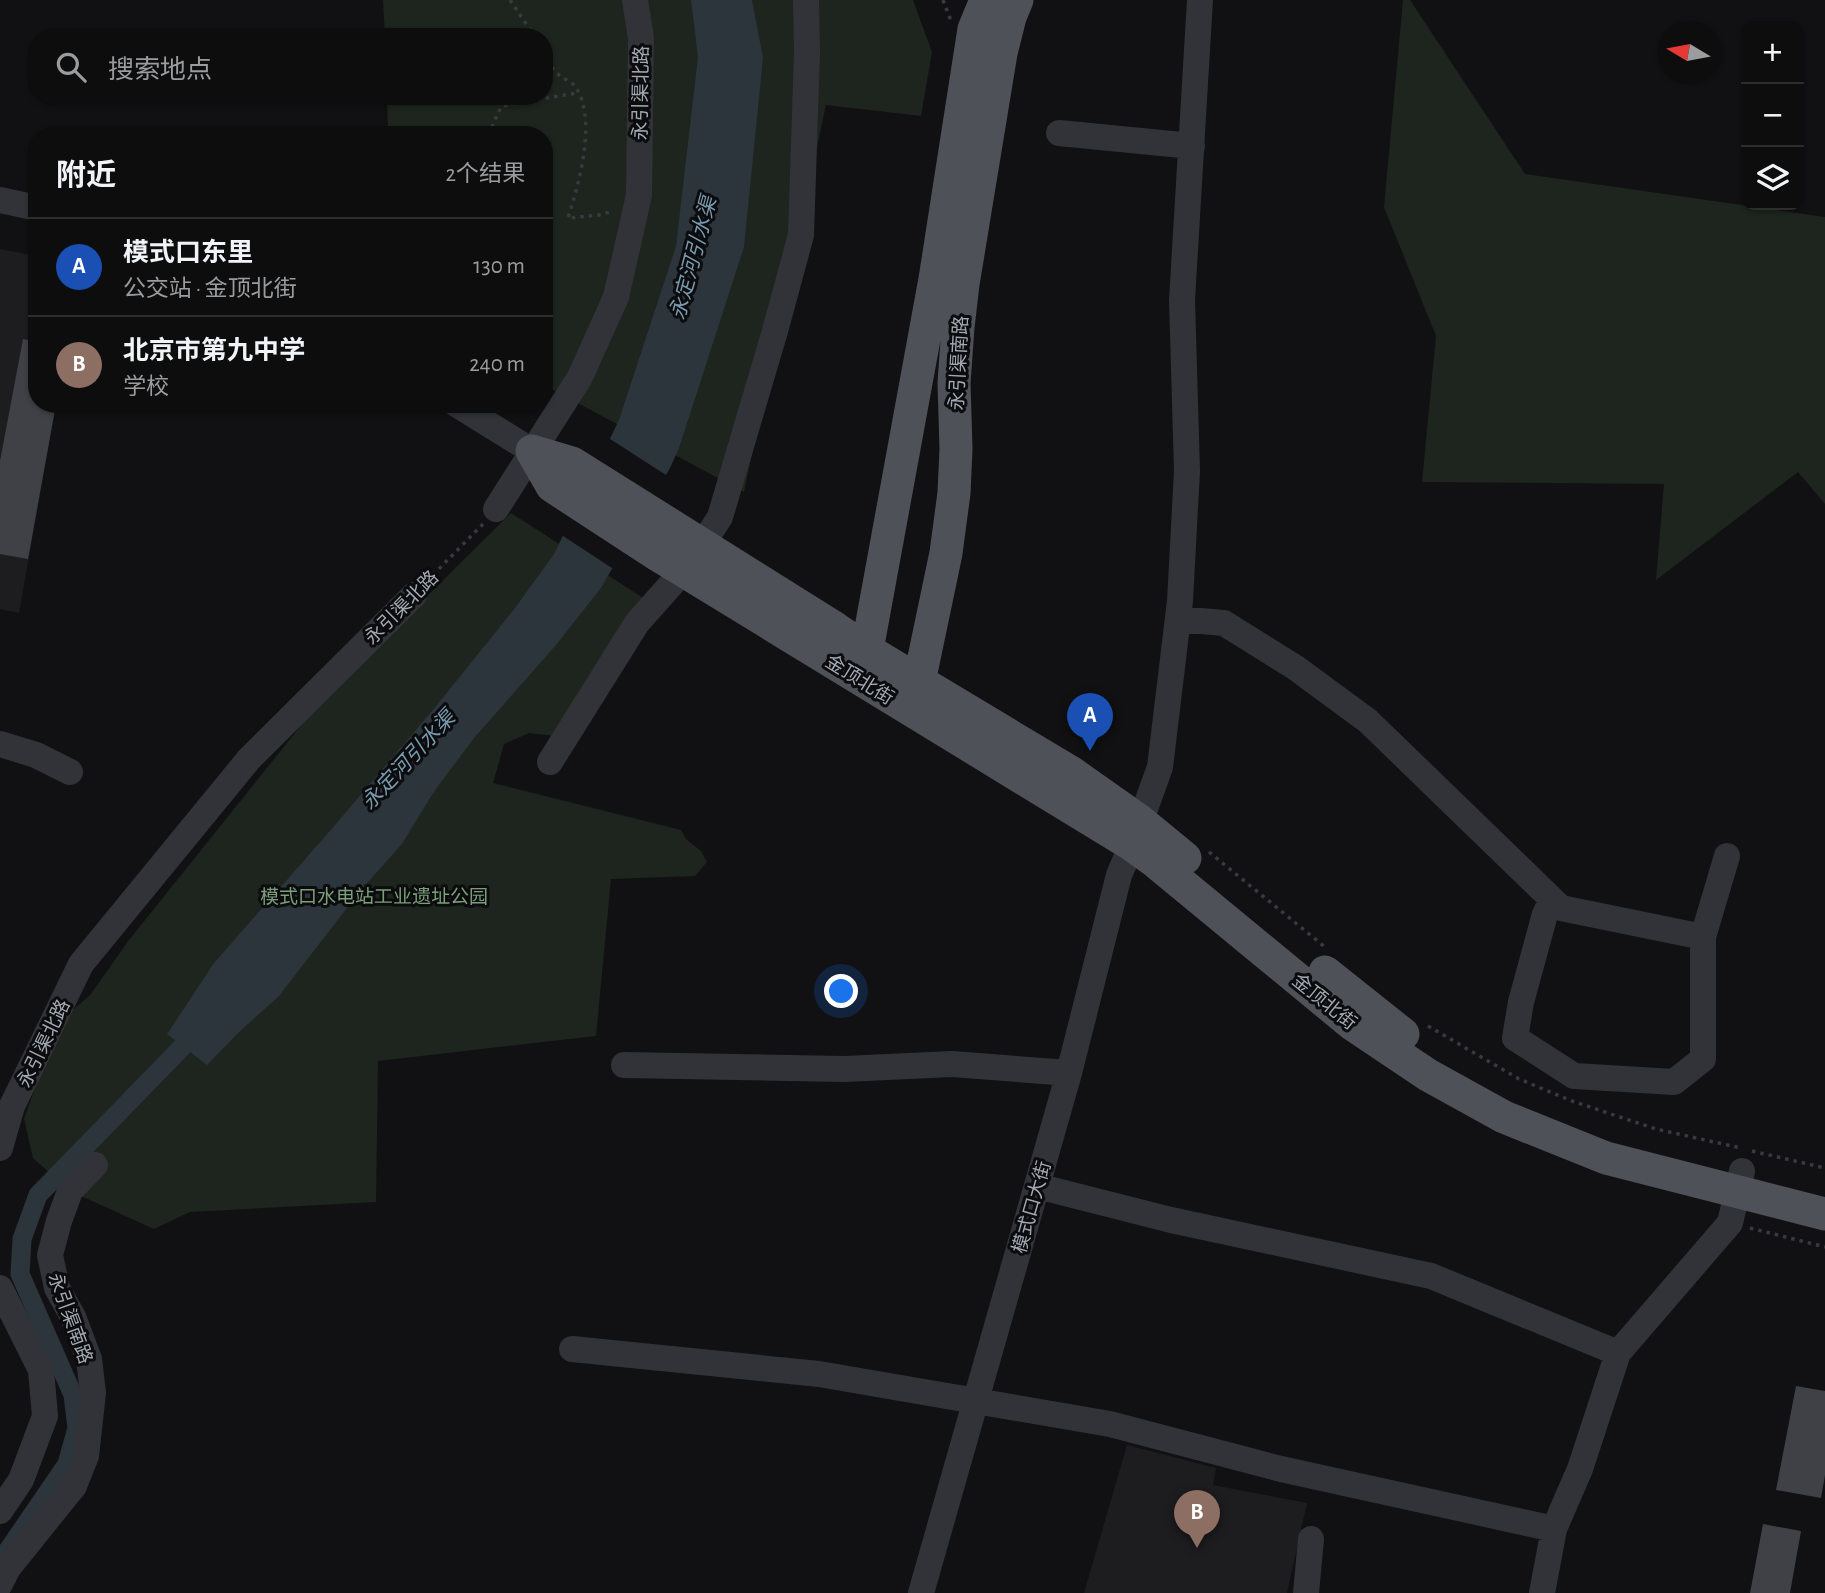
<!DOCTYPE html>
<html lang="zh">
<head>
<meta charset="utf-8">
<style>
  :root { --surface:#0d0d0e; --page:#1b1b1c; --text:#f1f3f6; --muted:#9a9c9e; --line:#2d2d2e; --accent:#8c9099 }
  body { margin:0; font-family:"Alegreya Sans","Noto Sans SC",sans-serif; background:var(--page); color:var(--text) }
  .controls { position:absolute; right:21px; top:21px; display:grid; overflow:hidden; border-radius:14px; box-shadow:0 2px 5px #0004 }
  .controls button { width:63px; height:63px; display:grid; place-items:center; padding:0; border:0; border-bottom:2px solid var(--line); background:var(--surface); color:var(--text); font:35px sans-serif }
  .compass { position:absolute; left:1657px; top:21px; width:63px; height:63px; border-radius:50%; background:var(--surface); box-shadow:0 2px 5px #0004; rotate:280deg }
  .you { position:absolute; left:842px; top:992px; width:24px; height:24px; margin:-18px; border:5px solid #fff; border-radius:50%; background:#1a73e8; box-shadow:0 0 0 10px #1a73e833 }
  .badge { display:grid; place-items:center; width:46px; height:46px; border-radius:50%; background:var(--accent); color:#fff; font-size:23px; font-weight:700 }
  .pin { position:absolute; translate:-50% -58px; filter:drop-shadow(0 2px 4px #0008) }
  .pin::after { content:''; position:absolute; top:37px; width:24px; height:21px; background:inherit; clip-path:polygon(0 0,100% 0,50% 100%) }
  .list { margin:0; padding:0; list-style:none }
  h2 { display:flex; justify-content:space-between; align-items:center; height:91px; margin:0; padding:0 28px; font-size:30px }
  h2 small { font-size:23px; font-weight:400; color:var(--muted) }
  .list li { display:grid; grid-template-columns:46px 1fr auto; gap:21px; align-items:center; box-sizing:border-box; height:98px; padding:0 28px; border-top:2px solid var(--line) }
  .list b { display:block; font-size:26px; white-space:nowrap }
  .list p { margin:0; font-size:23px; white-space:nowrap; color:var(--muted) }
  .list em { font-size:23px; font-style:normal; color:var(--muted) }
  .icon { flex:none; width:38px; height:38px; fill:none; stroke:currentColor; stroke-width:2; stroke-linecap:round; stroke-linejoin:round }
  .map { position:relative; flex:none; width:1825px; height:1593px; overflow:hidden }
  .search { position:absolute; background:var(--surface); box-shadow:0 2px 5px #0004; left:28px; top:28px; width:525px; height:77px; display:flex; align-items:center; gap:18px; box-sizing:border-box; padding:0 24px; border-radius:28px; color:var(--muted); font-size:26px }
  .panel { position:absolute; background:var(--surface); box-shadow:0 2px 5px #0004; left:28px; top:126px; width:525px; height:287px; border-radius:28px }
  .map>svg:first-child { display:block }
  .built { fill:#1d1d20 }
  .green { fill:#1d251e }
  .water { fill:#2b353b }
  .pier { fill:#111113 }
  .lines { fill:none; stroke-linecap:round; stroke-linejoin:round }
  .canal { stroke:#2b353b; stroke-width:19 }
  .building { fill:#404146 }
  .path { stroke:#383a3f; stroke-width:3.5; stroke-dasharray:3.5 5; stroke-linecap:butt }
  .minor { stroke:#323338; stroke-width:26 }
  .major { stroke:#4e5157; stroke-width:33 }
  .labels { text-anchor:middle; stroke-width:6; stroke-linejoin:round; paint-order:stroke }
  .street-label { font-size:19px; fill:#a2a9b3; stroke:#0c0c0e }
  .park-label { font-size:19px; fill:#7a9f79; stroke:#0c0c0e }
  .water-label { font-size:21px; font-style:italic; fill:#789aaf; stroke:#0c0c0e }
</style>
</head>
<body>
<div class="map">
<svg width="1825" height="1593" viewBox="0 0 1825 1593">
  <rect width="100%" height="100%" fill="#111113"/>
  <path class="built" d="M0,249L37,256V279L31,314L37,318V404H56L19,613L0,609Z
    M1127,1445L1216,1468L1213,1485L1307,1503L1287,1593H1084Z"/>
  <path class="green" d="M383,0H913L932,52L921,116L826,105L744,492L544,385V135H388L387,96H544V37H385Z
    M1403,0H1410L1525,174L1825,217V504L1798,472L1656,580L1664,484L1422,482L1436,336L1384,207Z
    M511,513L648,601L555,736L529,733L504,744L493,783L681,830L686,839L701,851L707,862L695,876L611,879L596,1036L378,1061L376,1202L190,1212L154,1229L70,1191L33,1158L24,1119L38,1079L73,1010L90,995L129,940L319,703Z"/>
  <path class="water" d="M691,0H752L763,58L744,247L679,448L670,468L601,588L556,645L474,738L435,790L402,844L360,891L279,996L237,1034L207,1065L167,1034L214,963L335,825L437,705L515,608L554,554L619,420L676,246L698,57Z"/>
  <path class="pier" d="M607,437L669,477L615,570L560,534Z"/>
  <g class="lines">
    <path class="canal" d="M4,1556L67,1464L77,1428L73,1395L20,1274L22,1239L38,1195L192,1037L198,1028"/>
  </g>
  <path class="building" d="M23,339L37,342V404H56L28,559L0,554V461Z
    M1796,1386L1825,1391V1475L1821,1498L1776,1490Z
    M1763,1524L1801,1531L1790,1593H1750Z"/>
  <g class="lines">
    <path class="path" d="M510,0L535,37
      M943,0L951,21
      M544,52C548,60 552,70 559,75C563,79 569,80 573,84C599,114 579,184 568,218L599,215L613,211
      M362,132L369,135
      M488,135L501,107L511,104L577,93
      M427,581L483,524
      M1209,852L1325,947
      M1428,1026L1519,1079L1572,1101L1656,1129L1741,1148
      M1752,1151L1825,1168
      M1750,1228L1825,1247"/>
    <path class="minor" d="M1059,133L1192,146
      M0,200L37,208
      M456,404L532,451
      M496,509L580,377L616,297L639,195L641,38L635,0
      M702,545L720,517L775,331L801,235L807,52L806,0
      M1178,619L1224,623L1296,668L1368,721L1561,908L1703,937L1727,856
      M0,744L36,755L70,772
      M550,762L637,623L684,570
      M1552,900L1545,914L1521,1002L1515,1038L1574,1076L1674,1082L1703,1059V937
      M624,1065L844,1069L952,1064L1069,1073
      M0,1148L12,1106L81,964L249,759L414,595
      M1037,1186L1171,1220L1431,1276L1618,1353
      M0,1288L41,1370L45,1416L21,1480L0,1511
      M572,1349L819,1374L1110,1424L1281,1469L1554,1529
      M0,1584L8,1568L74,1486L86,1456L93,1393L89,1359L73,1317L57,1288L50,1255L59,1221L70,1191L95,1165
      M921,1593L1069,1073L1119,875L1132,845L1160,767L1180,601L1187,471L1182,300L1200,0
      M1306,1593L1311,1539
      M1542,1593L1554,1529L1580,1469L1618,1353L1730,1223L1742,1171"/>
    <path class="major" d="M532,451L552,486L656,554L1132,845L1153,860L1352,1024L1428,1075L1504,1117L1606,1158L1825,1214
      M532,451L572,463L835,628L867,650L1072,773L1140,821L1185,858
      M862,668L867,650L935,279L974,29L986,0
      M911,700L919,682L946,553L954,493L956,449L954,383L958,327L963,284L1001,53L1010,17L1017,0
      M1325,972L1403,1034"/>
  </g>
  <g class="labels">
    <g class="street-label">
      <text transform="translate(640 93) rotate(-89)" y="7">永引渠北路</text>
      <text transform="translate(958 363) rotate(-87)" y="7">永引渠南路</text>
      <text transform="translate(401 607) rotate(-45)" y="7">永引渠北路</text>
      <text transform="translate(860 679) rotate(32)" y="7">金顶北街</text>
      <text transform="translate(1325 1001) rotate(39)" y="7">金顶北街</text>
      <text transform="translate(43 1043) rotate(-64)" y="7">永引渠北路</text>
      <text transform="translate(1031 1207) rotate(-74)" y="7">模式口大街</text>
      <text transform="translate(71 1318) rotate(70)" y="7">永引渠南路</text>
    </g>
    <g class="park-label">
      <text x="374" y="903">模式口水电站工业遗址公园</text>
    </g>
    <g class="water-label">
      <text transform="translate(693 258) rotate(-75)" y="7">永定河引水渠</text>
      <text transform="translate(408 760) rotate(-47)" y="7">永定河引水渠</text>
    </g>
  </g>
</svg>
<div class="controls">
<button>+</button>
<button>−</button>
<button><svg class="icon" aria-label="layers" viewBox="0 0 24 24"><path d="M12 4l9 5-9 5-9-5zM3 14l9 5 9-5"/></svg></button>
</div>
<svg class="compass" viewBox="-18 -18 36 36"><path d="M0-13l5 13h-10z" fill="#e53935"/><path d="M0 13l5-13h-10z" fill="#9a9c9e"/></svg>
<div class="you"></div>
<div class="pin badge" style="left:1090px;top:751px;background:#1a4fb4">A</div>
<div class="pin badge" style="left:1197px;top:1548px;background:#8d6e63">B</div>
<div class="search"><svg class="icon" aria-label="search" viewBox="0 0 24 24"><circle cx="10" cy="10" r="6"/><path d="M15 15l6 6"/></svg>搜索地点</div>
<section class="panel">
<h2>附近<small>2个结果</small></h2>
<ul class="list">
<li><span class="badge" style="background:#1a4fb4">A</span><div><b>模式口东里</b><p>公交站 · 金顶北街</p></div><em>130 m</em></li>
<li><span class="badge" style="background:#8d6e63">B</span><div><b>北京市第九中学</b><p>学校</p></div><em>240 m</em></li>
</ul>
</section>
</div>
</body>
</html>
